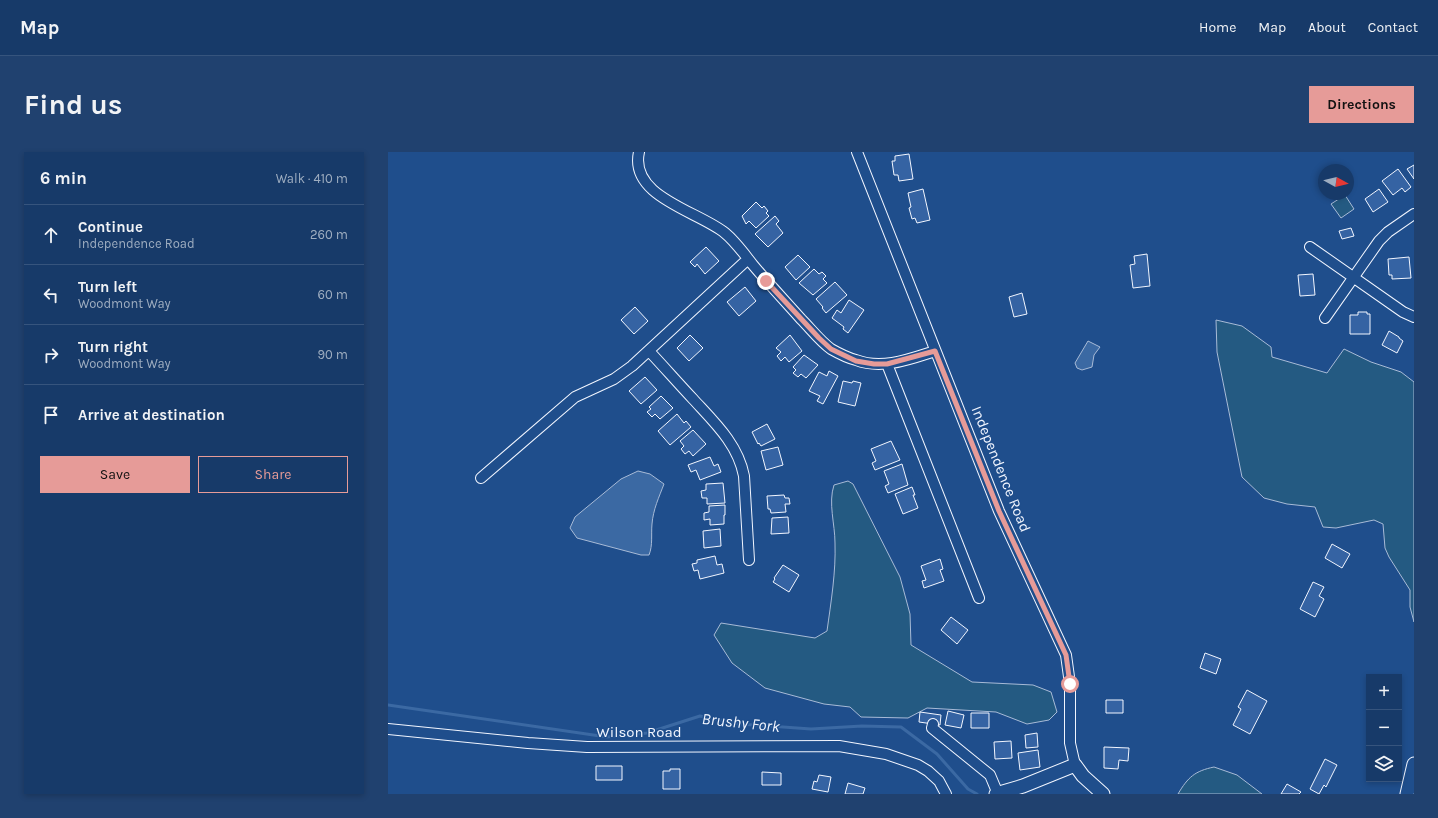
<!DOCTYPE html>
<html lang="en">
<head>
<meta charset="utf-8">
<style>
  :root { --surface:#173a69; --page:#20416f; --text:#f1f3f6; --muted:#9eadc0; --line:#36547d; --accent:#e69b98 }
  body { margin:0; font-family:Karla,sans-serif; background:var(--page); color:var(--text) }
  .controls { position:absolute; right:12px; bottom:12px; display:grid; overflow:hidden; border-radius:0px; box-shadow:0 2px 6px #0003 }
  .controls button { width:36px; height:36px; display:grid; place-items:center; padding:0; border:0; border-bottom:1px solid var(--line); background:var(--surface); color:var(--text); font:20px sans-serif }
  .compass { position:absolute; left:930px; top:12px; width:36px; height:36px; border-radius:50%; background:var(--surface); box-shadow:0 2px 6px #0003; rotate:98deg }
  .stop { position:absolute; width:12px; height:12px; margin:-9px; border:3px solid #e69b98; border-radius:50%; background:#fff }
  .stop.end { background:#e69b98; border-color:#fff; box-shadow:0 1px 4px #0008 }
  .list { margin:0; padding:0; list-style:none }
  h2 { display:flex; justify-content:space-between; align-items:center; height:52px; margin:0; padding:0 16px; font-size:17px }
  h2 small { font-size:13px; font-weight:400; color:var(--muted) }
  .list li { display:grid; grid-template-columns:26px 1fr auto; gap:12px; align-items:center; box-sizing:border-box; height:60px; padding:0 16px; border-top:1px solid var(--line) }
  .list b { display:block; font-size:15px; white-space:nowrap }
  .list p { margin:0; font-size:13px; white-space:nowrap; color:var(--muted) }
  .list em { font-size:13px; font-style:normal; color:var(--muted) }
  .actions { display:flex; gap:8px; padding:12px 16px }
  .actions a { flex:1; padding:9px 0; border:1px solid var(--accent); border-radius:0px; text-align:center; font-size:14px; color:var(--accent) }
  .actions .main { background:var(--accent); color:#111 }
  .icon { flex:none; width:22px; height:22px; fill:none; stroke:currentColor; stroke-width:2; stroke-linecap:round; stroke-linejoin:round }
  .map { position:relative; flex:none; width:1026px; height:642px; overflow:hidden; border-radius:0px }
  header { display:flex; align-items:center; gap:24px; box-sizing:border-box; height:56px; padding:0 20px; background:var(--surface); border-bottom:1px solid var(--line) }
  header strong { font-size:19px }
  nav { display:flex; gap:22px; margin-inline-start:auto; font-size:14px }
  .intro { display:flex; align-items:center; justify-content:space-between; box-sizing:border-box; height:96px; padding:0 24px }
  h1 { margin:0; font-size:28px }
  .button { padding:10px 18px; border-radius:0px; background:var(--accent); color:#111; font-size:14px; font-weight:700 }
  main { display:flex; gap:24px; padding:0 24px }
  aside { flex:1; background:var(--surface); border-radius:0px; box-shadow:0 2px 6px #0003 }
  .map>svg:first-child { display:block }
  .green { fill:#245a82; stroke:#a8bbd7 }
  .water { fill:#3b69a3; stroke:#a8bbd7 }
  .lines { fill:none; stroke-linecap:round; stroke-linejoin:round }
  .stream { stroke:#3b69a3; stroke-width:3 }
  .building { fill:#3563a3; stroke:#f2f6ff }
  .minor-casing { stroke:#f2f6ff; stroke-width:12 }
  .major-casing { stroke:#f2f6ff; stroke-width:15 }
  .minor { stroke:#1f4e8c; stroke-width:10 }
  .major { stroke:#1f4e8c; stroke-width:13 }
  .route { stroke:#e69b98; stroke-width:5 }
  .labels { text-anchor:middle; stroke-width:3; stroke-linejoin:round; paint-order:stroke }
  .street-label { font-size:15px; fill:#f2f6ff; stroke:#1f4e8c }
  .water-label { font-size:16px; font-style:italic; fill:#f2f6ff; stroke:#1f4e8c }
</style>
</head>
<body>
<header>
<strong>Map</strong>
<nav><a>Home</a><a>Map</a><a>About</a><a>Contact</a></nav>
</header>
<div class="intro"><h1>Find us</h1><a class="button">Directions</a></div>
<main>
<aside>
<h2>6 min<small>Walk · 410 m</small></h2>
<ul class="list">
<li><svg class="icon" aria-label="ahead" viewBox="0 0 24 24"><path d="M12 20V5M6 11l6-6 6 6"/></svg><div><b>Continue</b><p>Independence Road</p></div><em>260 m</em></li>
<li><svg class="icon" aria-label="left" viewBox="0 0 24 24"><path d="M17 20v-9H6M10 6l-5 5 5 5"/></svg><div><b>Turn left</b><p>Woodmont Way</p></div><em>60 m</em></li>
<li><svg class="icon" aria-label="right" viewBox="0 0 24 24"><path d="M7 20v-9h11M14 6l5 5-5 5"/></svg><div><b>Turn right</b><p>Woodmont Way</p></div><em>90 m</em></li>
<li><svg class="icon" aria-label="arrive" viewBox="0 0 24 24"><path d="M6 21V4h12l-3 4 3 4H6"/></svg><div><b>Arrive at destination</b></div></li>
</ul>
<div class="actions"><a class="main">Save</a><a>Share</a></div>
</aside>
<div class="map">
<svg width="1026" height="642" viewBox="0 0 1026 642">
  <rect width="100%" height="100%" fill="#1f4e8c"/>
  <path class="green" d="M957,43L966,57L953,66L943,52Z
    M828,168L854,174L883,195L884,205L939,221L956,197L983,210L1013,220L1026,230V470L1022,455V438L1001,405L997,396L995,372L986,368L948,376L935,375L927,355L899,352L876,346L854,325L829,200Z
    M460,329L465,332L512,425L522,462L523,493L584,530L645,533L663,540L669,560L661,568L639,572L608,560L539,556L520,566L473,565L462,555L436,552L377,536L344,511L326,483L333,471L427,486L439,479C443,450 448,420 447,391C447,372 440,351 446,333Z
    M826,615L849,623L874,642H790C800,625 807,619 826,615Z"/>
  <path class="water" d="M700,189L712,195L706,203L704,215L694,218L689,216L687,211Z
    M250,319L262,322L276,332C271,345 265,358 264,372C263,383 265,393 261,403H253L189,386L182,376L187,365L233,327Z"/>
  <g class="lines">
    <path class="stream" d="M0,553L219,585L259,581L312,564L352,572L423,577L474,574L513,575L549,602L580,637L589,642"/>
  </g>
  <path class="building" d="M521,2L525,27L511,29L510,23H506L504,9H507V4Z
    M1026,13V27L1019,17Z
    M1010,17L1023,35L1017,40L1014,36L1005,43L994,29Z
    M535,37L542,68L529,71L527,66L524,67L521,56L523,55L520,41Z
    M991,37L1000,50L985,60L977,47Z
    M368,50L374,56L376,54L380,59L378,61L381,64L368,76L361,69L358,72L354,64Z
    M387,64L391,69L388,72L395,81L380,95L367,82Z
    M963,76L966,84L954,87L951,79Z
    M318,95L331,109L317,122L309,112L307,115L302,110Z
    M759,102L762,134L745,136L742,113L747,112L746,104Z
    M410,103L422,115L408,128L397,115Z
    M1021,105L1023,126L1004,127V123H1001L1000,107Z
    M426,117L431,122L434,120L438,124L435,127L439,131L425,143L411,131Z
    M925,122L927,143L912,144L910,123Z
    M447,130L459,143L438,161L434,156L435,155L428,147Z
    M357,135L368,149L351,164L339,150Z
    M634,141L639,162L626,165L621,145Z
    M461,148L476,158L460,181L455,177L456,175L444,166L449,158L453,161Z
    M247,155L260,169L246,182L233,168Z
    M970,160H979V162H982V182H962V163H970Z
    M1001,179L1011,185V186L1015,189L1009,201L994,193Z
    M302,183L315,196L301,209L289,196Z
    M402,183L414,199L401,210L397,205L393,209L389,204L393,200L388,196Z
    M416,203L430,213L418,226L413,222L410,225L405,221L408,218L405,215Z
    M441,219L450,224L435,252L429,249L432,244L421,239L431,220L439,224Z
    M257,225L269,238L253,252L241,239Z
    M455,229L464,231L465,229L473,231L467,254L450,250Z
    M273,244L285,256L272,267L267,262L264,265L259,260L263,257L261,255Z
    M289,262L296,271L298,269L303,275L282,293L270,279Z
    M379,272L387,287L373,294L371,291L370,292L364,280Z
    M305,278L318,292L305,304L301,299L297,302L293,297L296,294L292,289Z
    M503,289L512,308L487,318L484,311L488,309L483,297Z
    M390,295L395,313L378,318L373,299Z
    M322,305L326,314L330,312L333,320L312,328L308,318L303,320L300,313Z
    M514,312L520,333L500,341L497,334L501,332L496,319Z
    M335,331L337,351L319,352V346H314L313,339L318,338V332Z
    M524,335L527,343H525L530,356L515,362L507,342Z
    M396,343L397,346H401L402,352H397L398,360L383,361L382,357H380L379,344Z
    M337,353V363H336V372L322,373V367L316,368V361L321,360V354Z
    M400,365L401,381L383,382L384,366Z
    M332,377L333,394L316,396L315,379Z
    M944,392L962,402L954,416L937,406Z
    M327,404L329,413L334,412L336,421L312,427L310,418L306,419L304,412L309,411V408Z
    M552,407L555,417L552,418L556,429L536,436L534,429L538,428L533,414Z
    M395,413L411,423L401,440L385,430L387,427L386,426Z
    M925,430L936,435L931,444L936,447L927,465L912,457Z
    M563,465L580,478L569,492L553,478Z
    M817,501L833,507L828,522L812,516Z
    M859,538L879,549L862,582L845,573L853,557L850,555Z
    M718,548H735V561H718Z
    M560,559L576,563L573,576L557,573Z
    M532,560L553,563L552,573L531,570Z
    M583,561H601V576H583Z
    M649,581L650,595L638,596L637,583Z
    M623,589L624,606L607,607L606,590Z
    M716,595L741,596L740,609L731,608L730,617L716,616Z
    M650,598L652,615L632,618L630,601Z
    M937,607L949,613L938,635L936,633L931,642L922,637Z
    M208,614H234V628H208Z
    M282,617H292V637H275V619H282Z
    M374,620L393,621V633H374Z
    M431,623L443,625L440,640L424,637L426,629L429,630Z
    M460,631L477,636L475,642H457Z
    M899,632L913,640L911,642H893Z"/>
  <g class="lines">
    <defs>
      <path id="minor" d="M251,0C241,45 310,59 337,81C347,89 357,103 365,113C380,131 397,149 413,167C423,177 432,189 443,197C450,201 460,206 468,208C494,218 522,207 547,199
        M469,0L611,359L678,503L682,532V591L687,613
        M922,95L1015,160L1026,165
        M937,166L991,89L1000,80L1026,62
        M261,199C276,215 290,231 305,247C326,270 350,292 356,324L361,408
        M499,212L591,446
        M93,326L187,245L226,227L244,214L360,107
        M545,572L544,576L602,623L610,642
        M0,577L140,591L199,595L451,594L498,602L530,613L540,619L551,629L558,642"/>
      <path id="major" d="M608,642L635,634L687,613L695,624L715,642
        M1019,642L1026,612"/>
    </defs>
    <use href="#minor" class="minor-casing"/>
    <use href="#major" class="major-casing"/>
    <use href="#minor" class="minor"/>
    <use href="#major" class="major"/>
  </g>
  <g class="lines">
    <path class="route" d="M378,129L431,186L443,197L468,209L486,212H499L547,199L611,359L678,503L682,532"/>
  </g>
  <g class="labels">
    <g class="street-label">
      <text transform="translate(613 317) rotate(68)" y="5">Independence Road</text>
      <text x="251" y="585">Wilson Road</text>
    </g>
    <g class="water-label">
      <text transform="translate(353 570) rotate(6)" y="6">Brushy Fork</text>
    </g>
  </g>
</svg>
<div class="controls">
<button>+</button>
<button>−</button>
<button><svg class="icon" aria-label="layers" viewBox="0 0 24 24"><path d="M12 4l9 5-9 5-9-5zM3 14l9 5 9-5"/></svg></button>
</div>
<svg class="compass" viewBox="-18 -18 36 36"><path d="M0-13l5 13h-10z" fill="#e53935"/><path d="M0 13l5-13h-10z" fill="#9eadc0"/></svg>
<div class="stop" style="left:682px;top:532px"></div>
<div class="stop end" style="left:378px;top:129px"></div>
</div>
</main>
</body>
</html>
